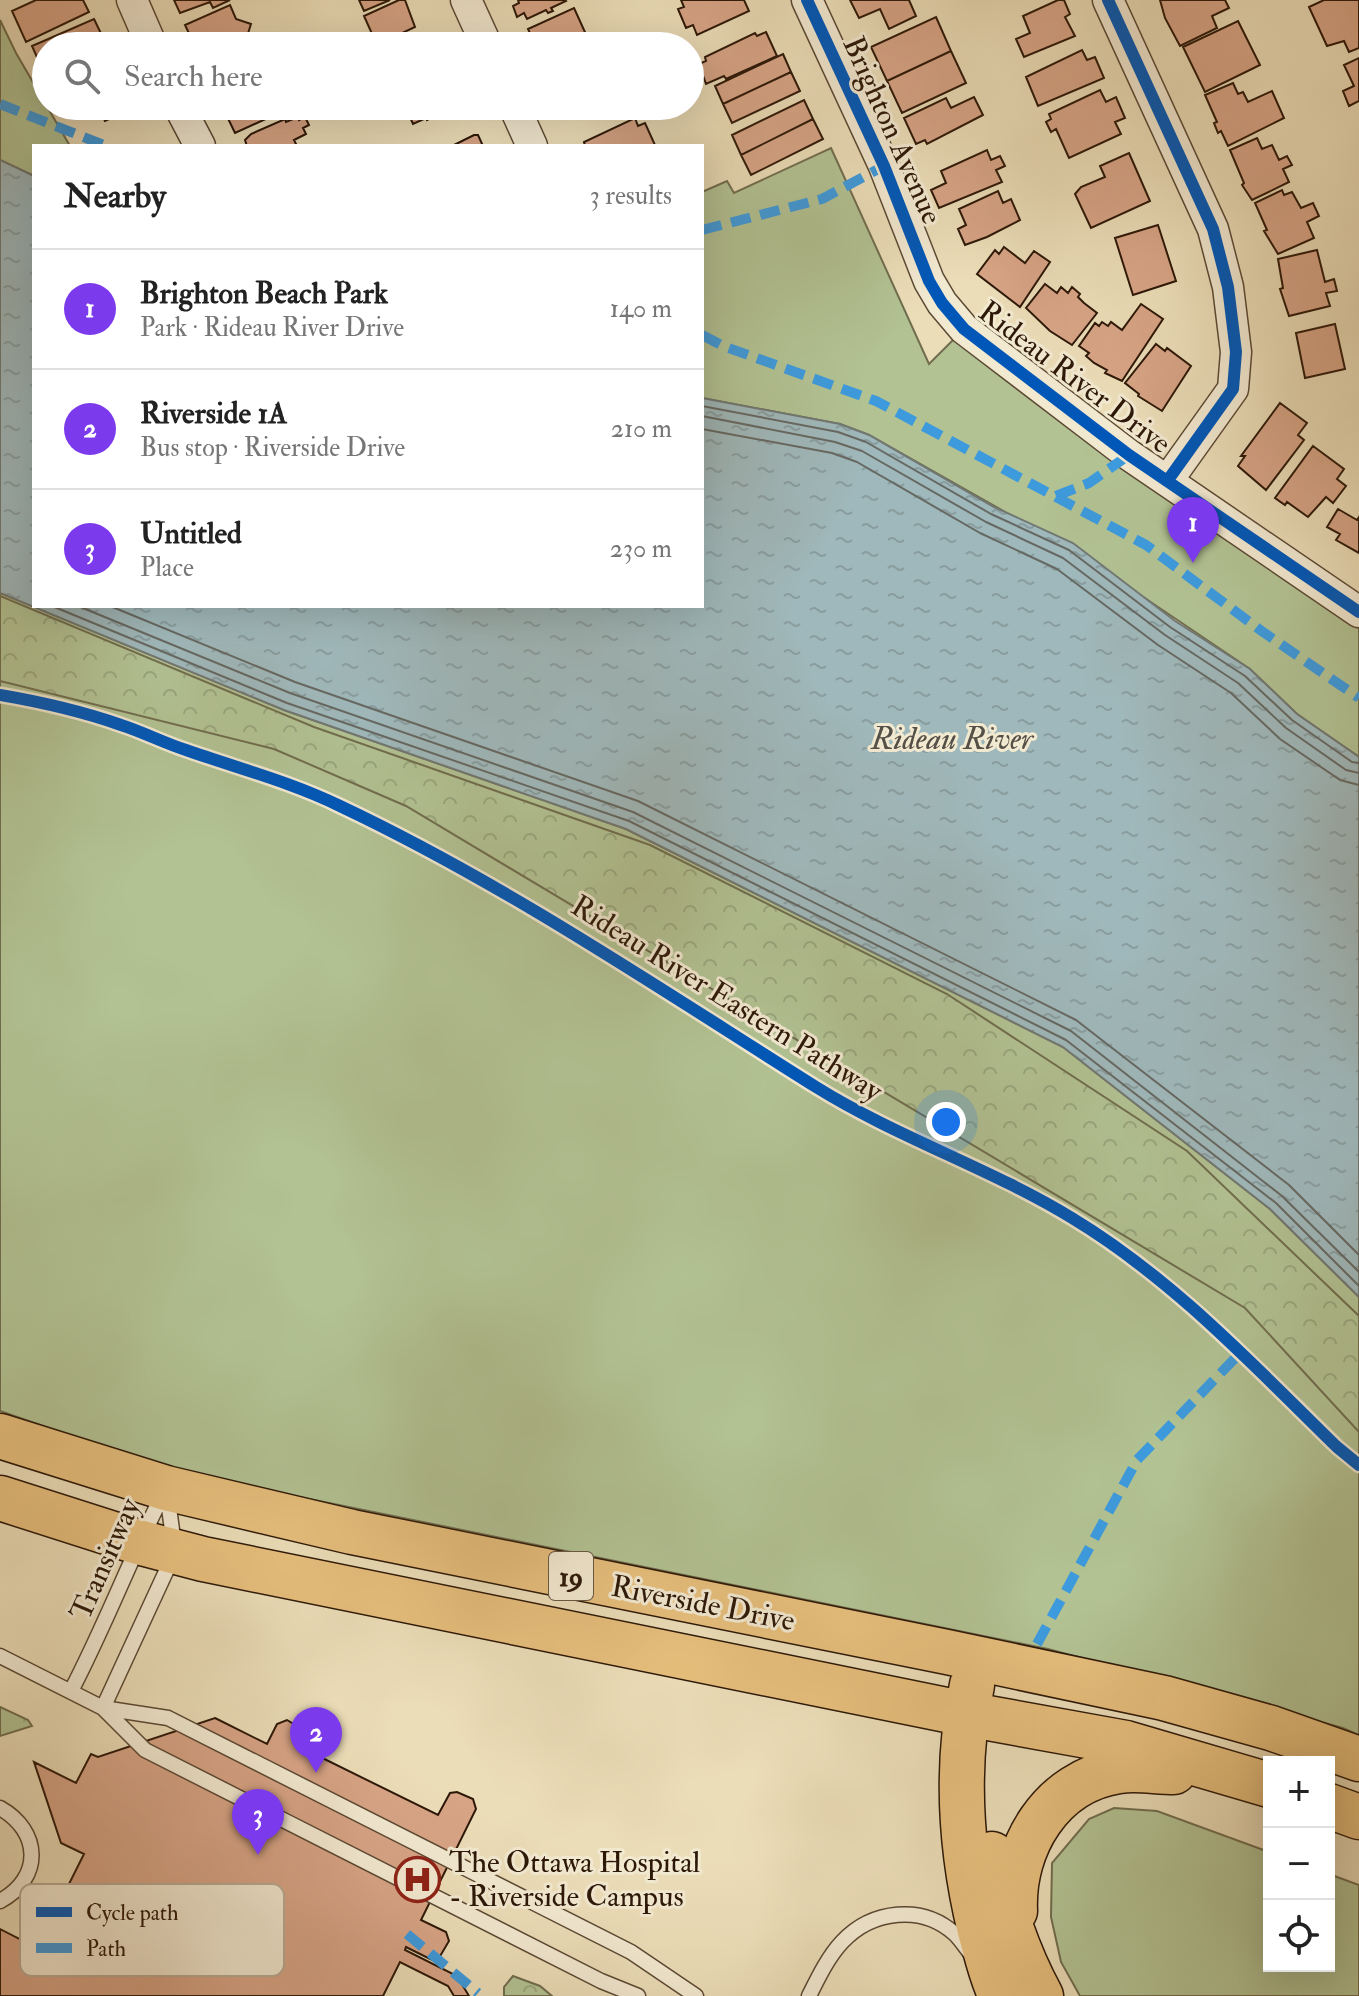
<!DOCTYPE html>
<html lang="en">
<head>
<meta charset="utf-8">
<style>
  :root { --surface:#fff; --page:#f2f2f2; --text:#222; --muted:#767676; --line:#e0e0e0; --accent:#7c3aed }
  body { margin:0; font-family:"IM FELL Double Pica",serif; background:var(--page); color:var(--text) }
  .controls { position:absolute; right:24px; bottom:24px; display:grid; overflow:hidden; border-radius:0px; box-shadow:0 8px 32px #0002 }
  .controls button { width:72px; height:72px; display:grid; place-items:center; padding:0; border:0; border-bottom:2px solid var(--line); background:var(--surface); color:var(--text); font:40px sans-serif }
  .you { position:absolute; left:946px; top:1122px; width:28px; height:28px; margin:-20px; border:6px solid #fff; border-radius:50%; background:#1a73e8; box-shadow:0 0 0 12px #1a73e833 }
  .badge { display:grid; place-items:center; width:52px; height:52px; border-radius:50%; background:var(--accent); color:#fff; font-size:26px; font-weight:700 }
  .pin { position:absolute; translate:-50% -66px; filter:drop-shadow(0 2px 4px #0008) }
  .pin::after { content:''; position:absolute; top:42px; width:28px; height:24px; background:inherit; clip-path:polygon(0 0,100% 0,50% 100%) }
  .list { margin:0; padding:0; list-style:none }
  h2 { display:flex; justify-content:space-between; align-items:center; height:104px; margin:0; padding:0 32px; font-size:34px }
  h2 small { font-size:26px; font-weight:400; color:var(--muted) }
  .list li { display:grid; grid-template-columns:52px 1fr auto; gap:24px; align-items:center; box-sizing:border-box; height:120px; padding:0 32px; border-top:2px solid var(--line) }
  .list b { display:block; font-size:30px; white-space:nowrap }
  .list p { margin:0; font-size:26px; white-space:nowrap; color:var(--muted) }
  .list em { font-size:26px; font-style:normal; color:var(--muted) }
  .icon { flex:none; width:44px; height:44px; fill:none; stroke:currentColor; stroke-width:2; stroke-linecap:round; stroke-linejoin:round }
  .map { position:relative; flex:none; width:1359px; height:1996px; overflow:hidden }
  .search { position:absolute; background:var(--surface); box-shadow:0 8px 32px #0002; left:32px; top:32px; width:672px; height:88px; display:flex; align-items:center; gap:20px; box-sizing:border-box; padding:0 28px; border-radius:44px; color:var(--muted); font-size:30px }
  .panel { position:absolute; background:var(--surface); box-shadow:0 8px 32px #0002; left:32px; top:144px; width:672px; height:464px; border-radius:0px }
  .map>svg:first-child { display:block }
  .green { fill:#b2c293; stroke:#706d4e; stroke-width:2 }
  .forest { fill:url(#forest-crowns); stroke:#706d4e; stroke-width:2 }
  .water { fill:url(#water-ripples); stroke:#717873; stroke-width:2 }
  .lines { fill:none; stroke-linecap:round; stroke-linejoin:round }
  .shore { stroke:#666862; stroke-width:2 }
  .building { fill:#d7a486; stroke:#2d1808; stroke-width:2 }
  .service-casing { stroke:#5c4934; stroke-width:17 }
  .minor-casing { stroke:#5c4934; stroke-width:33 }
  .primary-casing { stroke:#2d1808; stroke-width:47 }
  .service { stroke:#f2e9d1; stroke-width:14 }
  .minor { stroke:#f2e9d1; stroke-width:30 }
  .primary { stroke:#e6be7c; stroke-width:44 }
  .quiet { stroke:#3d9add; stroke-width:10; stroke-dasharray:20 10; stroke-linecap:butt }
  .cycleway-casing { stroke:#f2e9d1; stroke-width:17 }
  .cycleway { stroke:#0057b8; stroke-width:12 }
  .labels { text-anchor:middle; stroke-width:6; stroke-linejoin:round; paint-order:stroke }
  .shield { fill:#f2e9d1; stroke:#685744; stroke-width:2 }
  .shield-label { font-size:28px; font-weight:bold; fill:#2d1808 }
  .street-label { font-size:30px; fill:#2d1808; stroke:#f2e9d1 }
  .poi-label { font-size:30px; fill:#2d1808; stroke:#f2e9d1; text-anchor:start }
  .water-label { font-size:32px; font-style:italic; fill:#555047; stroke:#f2e9d1 }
  .key { fill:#f2e9d1; stroke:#b7aa95; stroke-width:2 }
  .key-label { font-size:22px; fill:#2d1808 }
</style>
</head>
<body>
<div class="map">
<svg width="1359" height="1996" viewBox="0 0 1359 1996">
  <defs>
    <pattern id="forest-crowns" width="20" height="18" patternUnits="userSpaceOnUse" patternTransform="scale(2)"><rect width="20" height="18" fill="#b2c293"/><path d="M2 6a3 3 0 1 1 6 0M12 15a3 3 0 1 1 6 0" fill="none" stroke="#99a67d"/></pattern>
    <pattern id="water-ripples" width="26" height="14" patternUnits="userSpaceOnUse" patternTransform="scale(2)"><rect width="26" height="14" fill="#9fb8bb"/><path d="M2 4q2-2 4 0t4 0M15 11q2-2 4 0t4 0" fill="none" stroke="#899d9f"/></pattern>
  </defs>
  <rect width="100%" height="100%" fill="#ebddb8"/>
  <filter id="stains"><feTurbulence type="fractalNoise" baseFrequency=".0025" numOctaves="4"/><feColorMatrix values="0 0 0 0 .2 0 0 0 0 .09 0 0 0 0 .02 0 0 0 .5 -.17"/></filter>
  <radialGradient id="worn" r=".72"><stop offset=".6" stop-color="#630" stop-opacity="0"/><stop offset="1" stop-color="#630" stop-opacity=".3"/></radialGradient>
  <path class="green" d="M0,20L16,53L70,146H34V176L0,160Z
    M831,148L929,364L964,329L1359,612V757L1297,714L1250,669L1124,584L1014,517L869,435L840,424L702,398V192L727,181L734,193Z
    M0,593L284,710L626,829L1063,1047L1270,1209L1359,1297V1735L1343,1728L1048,1649L172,1471L0,1411Z
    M1114,1808L1157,1811L1269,1852V1966H1329V1874L1359,1885V1996H1080L1061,1962L1051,1917L1052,1863L1089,1819Z"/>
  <path class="forest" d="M0,596L314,727L650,845L947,994L1187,1151L1359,1316V1432L1245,1308L406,806L274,749L0,681Z
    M0,1707L28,1720L32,1726L0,1736Z
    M513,1976L540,1986L552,1996H504V1987Z"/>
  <path class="water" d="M0,160L34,176V606H702V398L840,424L869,435L994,507L1073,543L1175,621L1250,669L1297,714L1359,757V1297L1270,1209L1063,1047L626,829L284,710L0,593Z"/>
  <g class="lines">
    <path class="shore" d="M702,406L838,432L866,442L991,514L1069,550L1170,627L1245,676L1292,720L1352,762L1359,763
      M702,416L835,442L862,451L986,522L1063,558L1165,635L1238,683L1286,728L1346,770L1359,773
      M702,429L832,453L857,462L980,533L1057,569L1158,645L1231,693L1280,739L1340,780L1359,785
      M52,606L287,703L629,821L1066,1040L1276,1203L1359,1286
      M78,606L290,693L633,812L1071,1031L1282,1196L1359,1272
      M110,606L295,682L638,801L1076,1020L1289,1185L1359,1255"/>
  </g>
  <path class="building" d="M36,0H83L89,12L26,42L12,11Z
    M174,0H230L213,8L210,2L180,13Z
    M359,0H390L364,11Z
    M399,0H405L415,27L377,45L364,16Z
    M518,0H565L566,1L551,8L553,11L548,13L546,10L527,19L524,13L517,17L513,6L519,3Z
    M681,0H744L749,11L697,35L693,25L686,28L678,9L684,7Z
    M850,0H909L916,16L889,29L880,9L859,18Z
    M1058,0H1064L1070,14L1065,17L1075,36L1024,57L1016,39L1030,33L1023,16Z
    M1160,0H1225L1229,8L1212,16L1217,28L1180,46L1165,18Z
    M1324,0H1359V48L1349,52L1344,41L1327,46L1309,7Z
    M230,5L236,19L251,24L245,43L233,39L219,46H195L185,25Z
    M574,8L589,41L577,46H536L528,29Z
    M936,17L951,51L887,81L871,47Z
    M94,19L107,46H46V61L40,64L32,46Z
    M1238,21L1260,65L1205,92L1183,47Z
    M766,32L777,56L726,79L724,76L706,84L699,64L706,61L705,57L755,33L757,36Z
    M420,37L426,46H401Z
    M1082,50L1087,60L1095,57L1104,78L1038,106L1026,77Z
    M951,51L966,83L902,113L887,81Z
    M783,54L791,72L723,104L715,86Z
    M1359,58V101L1349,106L1343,91L1354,86L1344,65Z
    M791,72L800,91L732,123L723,104Z
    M1233,83L1238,94L1243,92L1248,102L1272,91L1284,118L1228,146L1221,131L1218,133L1214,123L1217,122L1205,95Z
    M1100,90L1106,102L1116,97L1125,118L1115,122L1121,134L1069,158L1056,129L1051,132L1046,122L1051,119L1049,114Z
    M974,97L983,115L927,144L925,140L916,144L904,118L946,98L951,108Z
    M804,100L813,119L741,155L732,135Z
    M77,106H116L120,114L105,121L100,111L85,118Z
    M222,106H294L235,133Z
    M405,106H452L427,120L426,118L413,124Z
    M567,106H592L572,118Z
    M298,117L299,120L305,117L309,125L303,128L306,134L294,140L297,146H247L245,140L251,134L285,119L286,122Z
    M635,118L638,126L645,123L655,145L585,146L584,142Z
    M813,119L823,139L751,175L741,155Z
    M474,135H478L483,146H452Z
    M1257,138L1262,149L1272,145L1279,160L1287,156L1292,165L1283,169L1289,182L1252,200L1242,185L1244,183L1230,150Z
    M987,150L991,160L1000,156L1005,166L996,170L1002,182L939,208L931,190L946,183L941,171Z
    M1129,153L1150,201L1091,228L1075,194L1081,187L1105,177L1100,166Z
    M1282,190L1284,195L1292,192L1301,208L1313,203L1319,216L1307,222L1314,238L1278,254L1264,231L1267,230L1255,203Z
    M998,191L1003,203L1011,199L1020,220L987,237L965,245L958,229L966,225L959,209Z
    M1158,225L1176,281L1133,295L1115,238Z
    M1004,247L1025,263L1034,251L1050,262L1020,307L977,274L995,250L999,254Z
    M1317,250L1325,282L1334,279L1337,291L1326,293L1330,306L1289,316L1280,289L1283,288L1278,259Z
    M1045,284L1057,293L1061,287L1068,293L1072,287L1080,294L1078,297L1084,303L1097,313L1072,345L1050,331L1026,308Z
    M1141,304L1163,319L1122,381L1105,373L1107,370L1094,363L1086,356L1089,353L1079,346L1095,323L1099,326L1102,322L1108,326L1111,322L1122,330Z
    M1335,324L1345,369L1305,378L1296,333Z
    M1156,344L1165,351L1167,348L1191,366L1162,411L1138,396L1139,394L1125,383Z
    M1280,403L1307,423L1298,435L1304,440L1266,490L1238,466L1245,456H1241Z
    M1313,446L1344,469L1337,479L1346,486L1333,503L1326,497L1308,517L1287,502L1285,505L1275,498Z
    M1338,509L1357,520L1359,517V553L1336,540L1340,534L1327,527Z
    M215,1718L267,1744L277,1724L287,1720L302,1729L303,1736L298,1746L438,1815L450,1793L457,1792L473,1799L476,1809L421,1920L446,1932L449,1941L439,1958L432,1960L406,1947L405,1950L457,1976L469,1996H454L448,1986L400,1962L383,1996H0V1929L37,1948L84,1854L61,1843L34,1762L76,1783L91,1754L98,1757Z"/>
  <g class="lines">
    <defs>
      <path id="service" d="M0,1656L103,1708L145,1750L601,1981L638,1996
        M71,1691C105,1626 131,1557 164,1492
        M103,1708L168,1718L631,1952L696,1996
        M103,1708L175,1552L167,1493
        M0,1808C41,1831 43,1878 0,1901
        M809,1996C818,1978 828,1957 842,1942C872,1910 922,1904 955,1934C961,1940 966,1948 971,1954"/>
      <path id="minor" d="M132,0L152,46
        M466,0L487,46
        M807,0L884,166L929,281L942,303L964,329L1129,455L1359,612
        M1108,0L1213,229L1228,287L1236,352L1233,389L1168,480
        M179,106L200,146
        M514,106L532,146"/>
      <path id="primary" d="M0,1436L166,1488L352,1532L947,1652L1164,1698L1271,1728L1359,1759
        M0,1498L138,1542L203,1559L966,1714L1126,1743L1269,1785
        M972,1685C955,1767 960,1849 980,1931C986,1952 991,1977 1001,1996
        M1329,1806L1359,1817
        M992,1854C999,1900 1019,1956 1041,1996
        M1015,1911C1012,1847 1051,1781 1119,1771C1136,1768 1156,1772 1174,1772"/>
    </defs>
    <use href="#service" class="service-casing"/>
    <use href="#minor" class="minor-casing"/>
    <use href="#primary" class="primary-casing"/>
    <use href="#service" class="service"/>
    <use href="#minor" class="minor"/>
    <use href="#primary" class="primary"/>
    <path class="quiet" d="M0,104L106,146
      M702,230L822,199L884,166
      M702,335L723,346L876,401L1146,545L1263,632L1359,698
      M1056,496L1089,483L1129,455
      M1037,1644L1137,1460L1240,1353
      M407,1934L478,1993"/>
    <defs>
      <path id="cycleway" d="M807,0L884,166L929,281L942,303L964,329L1129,455L1359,612
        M1108,0L1213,229L1228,287L1236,352L1233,389L1168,480
        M0,695C41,702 81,711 121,725C143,732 164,743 186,750C237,768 291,782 340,806C507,885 660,989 816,1087C898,1138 990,1168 1072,1218C1173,1279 1253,1365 1337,1447L1359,1465"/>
    </defs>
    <use href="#cycleway" class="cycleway-casing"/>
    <use href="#cycleway" class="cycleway"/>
  </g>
  <defs>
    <symbol id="hospital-ring" viewBox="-11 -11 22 22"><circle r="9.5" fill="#f2e9d1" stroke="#8f2418" stroke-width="1.5"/><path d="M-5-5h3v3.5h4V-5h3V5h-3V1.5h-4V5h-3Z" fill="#8f2418"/></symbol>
  </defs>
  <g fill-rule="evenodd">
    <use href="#hospital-ring" x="392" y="1854" width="51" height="51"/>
  </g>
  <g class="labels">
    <rect class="shield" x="549" y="1552" width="44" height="48" rx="6"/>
    <g class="shield-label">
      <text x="571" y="1586">19</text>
    </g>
    <g class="street-label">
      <text transform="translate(893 130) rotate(66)" y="10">Brighton Avenue</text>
      <text transform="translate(1075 377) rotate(37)" y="10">Rideau River Drive</text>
      <text transform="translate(727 998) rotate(32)" y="10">Rideau River Eastern Pathway</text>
      <text transform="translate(105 1559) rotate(-66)" y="10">Transitway</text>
      <text transform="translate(703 1603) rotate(11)" y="10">Riverside Drive</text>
    </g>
    <g class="poi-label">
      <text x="449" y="1872">The Ottawa Hospital<tspan x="449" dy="34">- Riverside Campus</tspan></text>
    </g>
    <g class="water-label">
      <text x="952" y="749">Rideau River</text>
    </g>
  </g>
  <rect x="20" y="1884" width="264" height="92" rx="12" class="key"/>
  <rect x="36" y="1907" width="36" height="10" fill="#0057b8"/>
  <rect x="36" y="1943" width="36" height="10" fill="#3d9add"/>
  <g class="key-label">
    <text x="86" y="1920">Cycle path</text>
    <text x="86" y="1956">Path</text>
  </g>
  <rect width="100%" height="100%" filter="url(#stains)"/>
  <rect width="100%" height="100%" fill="url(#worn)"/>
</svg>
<div class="controls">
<button>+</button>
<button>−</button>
<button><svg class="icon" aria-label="locate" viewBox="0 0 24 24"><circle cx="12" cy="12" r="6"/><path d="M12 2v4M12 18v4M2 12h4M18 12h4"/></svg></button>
</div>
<div class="you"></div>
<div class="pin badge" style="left:1193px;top:563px">1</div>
<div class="pin badge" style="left:316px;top:1773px">2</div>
<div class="pin badge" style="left:258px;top:1855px">3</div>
<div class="search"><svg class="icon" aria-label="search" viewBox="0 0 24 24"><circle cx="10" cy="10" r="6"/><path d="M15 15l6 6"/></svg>Search here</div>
<section class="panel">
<h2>Nearby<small>3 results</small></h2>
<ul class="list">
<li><span class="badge">1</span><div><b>Brighton Beach Park</b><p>Park · Rideau River Drive</p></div><em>140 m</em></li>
<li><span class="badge">2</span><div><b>Riverside 1A</b><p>Bus stop · Riverside Drive</p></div><em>210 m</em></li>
<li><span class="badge">3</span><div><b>Untitled</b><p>Place</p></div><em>230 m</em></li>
</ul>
</section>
</div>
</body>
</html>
